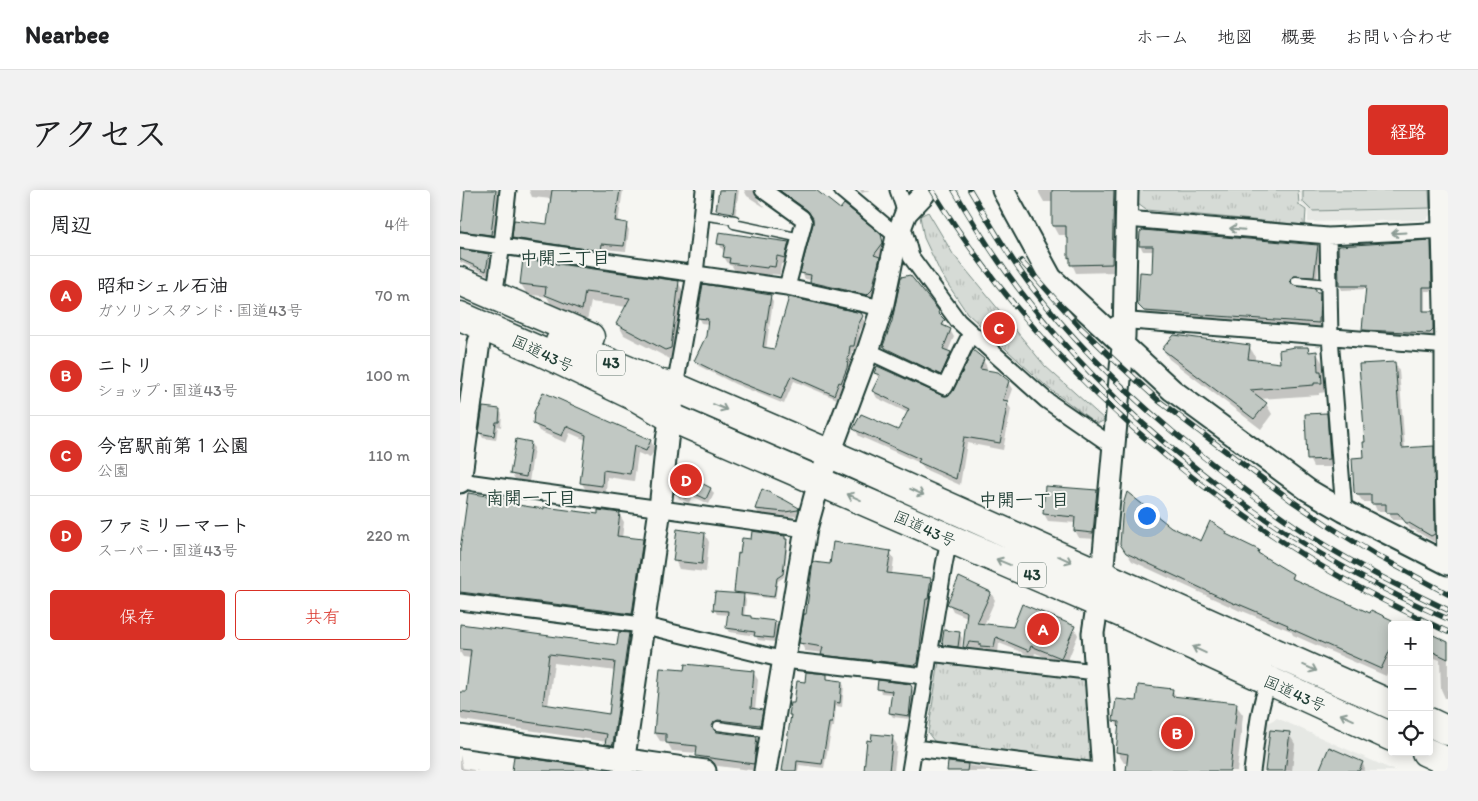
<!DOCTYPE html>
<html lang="ja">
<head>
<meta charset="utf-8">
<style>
  :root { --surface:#fff; --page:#f2f2f2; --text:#202124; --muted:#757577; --line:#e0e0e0; --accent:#d93025 }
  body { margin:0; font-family:Itim,"Klee One",sans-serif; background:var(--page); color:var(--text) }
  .controls { position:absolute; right:15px; bottom:15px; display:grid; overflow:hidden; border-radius:5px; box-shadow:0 2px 12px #0003 }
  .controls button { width:45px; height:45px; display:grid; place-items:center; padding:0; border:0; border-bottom:1px solid var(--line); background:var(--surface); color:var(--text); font:25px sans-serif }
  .you { position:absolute; left:686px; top:325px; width:18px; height:18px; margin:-12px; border:4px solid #fff; border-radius:50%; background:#1a73e8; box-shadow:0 0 0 8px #1a73e833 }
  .badge { display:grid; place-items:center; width:32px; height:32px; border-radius:50%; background:var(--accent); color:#fff; font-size:16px; font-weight:700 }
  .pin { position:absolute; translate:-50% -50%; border:2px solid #fff; box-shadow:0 1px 5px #0006 }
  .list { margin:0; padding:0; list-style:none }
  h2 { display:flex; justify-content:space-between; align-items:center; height:65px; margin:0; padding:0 20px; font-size:21px }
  h2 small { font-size:16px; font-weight:400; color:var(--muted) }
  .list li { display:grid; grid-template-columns:32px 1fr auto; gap:15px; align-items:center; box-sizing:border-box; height:80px; padding:0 20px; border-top:1px solid var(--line) }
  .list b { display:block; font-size:19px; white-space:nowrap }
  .list p { margin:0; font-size:16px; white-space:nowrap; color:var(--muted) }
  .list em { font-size:16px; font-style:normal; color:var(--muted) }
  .actions { display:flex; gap:10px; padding:15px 20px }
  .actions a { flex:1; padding:11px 0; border:1px solid var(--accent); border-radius:5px; text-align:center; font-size:18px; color:var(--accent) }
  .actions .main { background:var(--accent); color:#fff }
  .icon { flex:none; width:28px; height:28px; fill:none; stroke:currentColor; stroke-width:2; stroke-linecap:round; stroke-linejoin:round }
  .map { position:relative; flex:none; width:988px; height:581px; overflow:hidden; border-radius:5px }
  header { display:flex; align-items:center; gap:30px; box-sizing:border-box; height:70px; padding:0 25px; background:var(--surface); border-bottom:1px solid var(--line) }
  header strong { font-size:24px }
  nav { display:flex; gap:28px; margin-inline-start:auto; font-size:18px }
  .intro { display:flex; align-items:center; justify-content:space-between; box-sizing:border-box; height:120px; padding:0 30px }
  h1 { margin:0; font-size:35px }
  .button { padding:12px 22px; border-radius:5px; background:var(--accent); color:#fff; font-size:18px; font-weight:700 }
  main { display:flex; gap:30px; padding:0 30px }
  aside { flex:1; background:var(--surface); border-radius:5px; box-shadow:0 2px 12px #0003 }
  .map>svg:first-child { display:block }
  .built { fill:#e6e8e4 }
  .grass { fill:url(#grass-tufts); stroke:#7a8c85 }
  .garden { fill:#d6dbd6; stroke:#7a8c85 }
  .shadow { fill:#0003; fill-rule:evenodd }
  .building { fill:#c1c8c3; stroke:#1f3d34; fill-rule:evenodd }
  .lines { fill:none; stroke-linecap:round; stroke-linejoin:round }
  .lane-casing { stroke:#1f3d34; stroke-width:11 }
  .street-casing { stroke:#1f3d34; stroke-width:19 }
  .secondary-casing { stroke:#1f3d34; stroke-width:25 }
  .highway-casing { stroke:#1f3d34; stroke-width:31 }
  .lane { stroke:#f6f6f2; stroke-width:8 }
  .street { stroke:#f6f6f2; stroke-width:15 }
  .secondary { stroke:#f6f6f2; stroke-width:21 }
  .highway { stroke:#f6f6f2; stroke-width:28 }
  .rail-casing { stroke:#1f3d34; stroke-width:5.5 }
  .rail { stroke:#f6f6f2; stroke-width:4; stroke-dasharray:11; stroke-linecap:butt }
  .oneway { stroke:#8a9a93 }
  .labels { text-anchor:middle; stroke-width:4; stroke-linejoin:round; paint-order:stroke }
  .shield { fill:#f6f6f2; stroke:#60746d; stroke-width:1 }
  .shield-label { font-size:15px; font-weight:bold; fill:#1f3d34 }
  .street-label { font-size:16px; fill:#1f3d34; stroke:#f6f6f2 }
  .neighbourhood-label { font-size:18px; font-weight:bold; fill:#1f3d34; stroke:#f6f6f2 }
</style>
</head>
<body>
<header>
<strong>Nearbee</strong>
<nav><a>ホーム</a><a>地図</a><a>概要</a><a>お問い合わせ</a></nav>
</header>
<div class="intro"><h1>アクセス</h1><a class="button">経路</a></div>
<main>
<aside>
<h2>周辺<small>4件</small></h2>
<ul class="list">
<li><span class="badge">A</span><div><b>昭和シェル石油</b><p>ガソリンスタンド · 国道43号</p></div><em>70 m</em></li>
<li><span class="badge">B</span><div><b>ニトリ</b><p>ショップ · 国道43号</p></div><em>100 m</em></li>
<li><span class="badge">C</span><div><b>今宮駅前第１公園</b><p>公園</p></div><em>110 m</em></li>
<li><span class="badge">D</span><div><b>ファミリーマート</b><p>スーパー · 国道43号</p></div><em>220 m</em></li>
</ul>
<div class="actions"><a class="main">保存</a><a>共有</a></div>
</aside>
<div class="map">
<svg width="988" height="581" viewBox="0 0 988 581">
  <defs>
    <pattern id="grass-tufts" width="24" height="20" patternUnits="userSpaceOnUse" patternTransform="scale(1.25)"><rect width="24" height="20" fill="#d6dbd6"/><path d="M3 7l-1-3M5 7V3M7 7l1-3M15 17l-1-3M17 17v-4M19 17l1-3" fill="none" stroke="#b7bdb8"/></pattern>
  </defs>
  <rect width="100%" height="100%" fill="#f6f6f2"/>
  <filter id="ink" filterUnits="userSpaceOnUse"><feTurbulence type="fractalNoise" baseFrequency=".02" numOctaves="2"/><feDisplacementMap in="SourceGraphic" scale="10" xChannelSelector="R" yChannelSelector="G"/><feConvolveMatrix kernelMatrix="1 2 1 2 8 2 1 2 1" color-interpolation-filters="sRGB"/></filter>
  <g filter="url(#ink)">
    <path class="built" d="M840,0H973V21L966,30L848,32V20L841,14Z
      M817,528L935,581H799L805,534Z"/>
    <path class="grass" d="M679,0H838L839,15L846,20L845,35L686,20L678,14Z
      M468,22L493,64L585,176L645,230L637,234L587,197L507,123L481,84L464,48L460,26Z
      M479,471L623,487L627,491L635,567L629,573L474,551L468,543Z"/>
    <path class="garden" d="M843,0H969L970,18L852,21L843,12Z"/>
    <path class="shadow" d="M4,0H40L33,50L0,47V32L3,33L5,12Z
      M69,0H163L158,33L166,34L169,40L166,61L143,59V66L57,53L53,48L89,35L92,9L72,7Z
      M260,0H279L275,27L260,25L257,20Z
      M284,0H299L297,8L306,18L287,6Z
      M314,0H354L380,21L420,45L425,59L419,68L422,74L415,106L410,110L354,98L351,90L345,89L342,83L354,34L353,28Z
      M400,0H410L402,3Z
      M579,0H658L656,82L616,83L609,67V52L607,45H598L593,36V12H584L579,3Z
      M970,52L972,56L974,101H965V123H972L974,127L975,144L972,147L906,144L904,140L907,99L882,100L880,96Z
      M328,53L333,62L329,76L321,74L320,85L312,84L311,86L275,81L272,76L269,75L264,67L265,63L259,54Z
      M680,55L857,56L860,62L857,92L837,91L833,98L856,100L859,103L862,109V139L688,126L679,114L693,84L694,61H683Z
      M0,61L28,65L31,70L28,85L0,72Z
      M218,92L224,103L216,169L212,170L164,145L158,134L167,117L131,112L127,130L92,116L87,107L67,104L61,94Z
      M310,106L313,111L306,159L315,161L400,124L405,132L400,141L397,161H392L389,184L377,209L334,191L324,214L275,194L239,176L236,171L247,146L249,134L241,133L238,127Z
      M478,122L487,139L490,140L494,147L488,161L494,170L484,190L430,165L424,156Z
      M789,156L795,166V171L821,174L847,159L850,163L856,162L862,172L867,202L859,203V205L800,209L806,214L812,224L801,239L709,169L703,159Z
      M523,170L527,177L525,181L548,192L552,199L547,213L551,219L543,260L507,253L500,295L464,279L460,273L399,246L395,239L439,241L448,223L417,208L413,201L419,189L416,183L487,208L494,202Z
      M935,173L939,180L945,260L973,258L977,265L978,352L976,353L954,340H951L944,330H932L928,321H917L913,312H903L895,301Z
      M83,204L191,251L195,259L190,268L178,263L174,291L147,287L146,303L126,300L121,292L126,250L110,243L106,253L79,241L75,234Z
      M39,220L42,224L41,237L38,236L36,250L23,248L20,243Z
      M866,224L871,232L874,277H853L849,269Z
      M70,253L74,258L69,292L55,289L52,284Z
      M251,299L254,304L249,314L232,306L229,313L219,308L216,302Z
      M637,301L641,309L637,349L619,348L615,340L616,333L588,331L584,324Z
      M57,312L60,317L139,325L159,324L164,332L162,348L182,350L187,358L176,432L4,410L0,404V369Z
      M296,319H338L341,325L329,327L299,324Z
      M710,338L741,353L766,343L768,347L798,361L801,366L832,385L836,392L910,425L912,422L937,435H932V473L926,486L833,445L831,441L780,420V421L672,371L666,362Z
      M245,344L249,352L246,382L219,379L215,370Z
      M324,347L328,353L324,387L318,391L315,409L283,405L286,410L284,426L291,429L315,432L317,436L315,452L298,450L296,446L270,442L267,438L269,425L257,424L254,419L278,405L276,402L292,351Z
      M430,362L434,369L432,384L470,389L474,397L462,481L367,472L363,463L345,461L341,453L347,425L371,375Z
      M531,403L535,410L524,435L554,439L614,437L618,445L606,475L575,463L574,467L539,453L538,464L525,463L524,460L513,459L510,465H509L504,457L507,427L493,421L489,413Z
      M0,439L159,457L169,444L174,454L158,564H152L147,552L2,530L0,527V503L7,504L11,468L3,467L0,462ZM94,473L156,481L150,526L88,516Z
      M499,443L502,448L501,462L487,458L483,452Z
      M969,444L988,453V508H985L981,499L980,470L969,466Z
      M225,482H293L298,490L295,520L302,521L307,529L304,543L263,538L258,540L257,543L296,548L301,556L298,581L242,574L238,563L212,561L207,552L200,551L195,543Z
      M366,486L369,491L382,492L384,496L382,517L376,516L374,537H372L364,578L339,575L338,581H324L332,528L330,525L346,493Z
      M451,497L454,502L451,529L433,527L430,523L433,504L421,503L419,499Z
      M712,500L717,508L776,515L783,525L777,581H667L668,573H664L657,562L660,539L655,531L677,512Z
      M829,544L835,554L832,581H806Z
      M432,547L437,555L434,581H405L412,552Z
      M0,565L3,578L19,581H0Z
      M489,573L552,581H488Z
      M902,573L905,578L904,581H862Z"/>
    <path class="building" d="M5,0H36L31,45L0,41V31H2Z
      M92,0H160L155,31L167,33L164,56L141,54L140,61L52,48L54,30L87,34Z
      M259,0H276L273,23L256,20Z
      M319,0H356L380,19L384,14L421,44L423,53L414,65L420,67L412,100L407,105L350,92L351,85L340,83L353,34V28L347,20Z
      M592,0H654L652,74L610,75V67L608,68V48H606V36H592Z
      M683,40L858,55L854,87L834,86L830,91L835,96L856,99V102H860L859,133L684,121L678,115L680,82L692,83L693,56H679L680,42Z
      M259,42L329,52L325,68L317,66L315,77L308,76L307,78L269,73L270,68L263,67L265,55L257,54Z
      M971,50L972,97H963V121H973V140L970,143L902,140L906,96H879L878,56Z
      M0,59L29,64L26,81L0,69Z
      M63,69L219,91L211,158L205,160L156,134L170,108L125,102L122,120L85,105L86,97L60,94Z
      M450,85L479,121L478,123L485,130L482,135L491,139L483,159L491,162L481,185L425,158V157L423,156L432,131L441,87Z
      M243,94L311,105L303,157L314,159L329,107L401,123L403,126L398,135L394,156H390L387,178L381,193L379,192L374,205L331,186L321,209L271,189L234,171L246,146L248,129L237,128Z
      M714,145L790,155L788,169L820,173L819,160L834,157H848L849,162L857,161L858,181H861L862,193H854V195L790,200L807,213L794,229L702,159Z
      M513,160L524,169L520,179L538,182L549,191L543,210L548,211L540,253L504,247L496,289L458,272L460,269L393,239L401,224L438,240L449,219L412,201L420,185L414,183L417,176L481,205L486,206L493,201Z
      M935,172L942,258L974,256L975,344L971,346L949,333H946L938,323H926V314H911V305H897L894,302L892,268L904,267L903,252H905L899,174Z
      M83,202L191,250L186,261L174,256L170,284L143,280L142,296L120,293L126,245L106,236L102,246L73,234L74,222Z
      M23,217L40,219L39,232H36L34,246L19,243Z
      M867,223L870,269L847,270L845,224Z
      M56,249L71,252L66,287L50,284Z
      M220,282L251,298L246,309L229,301L226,308L214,303L215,291Z
      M585,296L637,300L633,343L614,341L615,327L583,324Z
      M302,299L325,310L339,318L338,320L325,322L295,319Z
      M667,302L711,337L741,351L750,331L767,342L766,344L799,360L798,363L833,384L831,388L910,423L911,420L932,430V456L921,479L827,437L828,435L776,413L775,414L666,363L660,354L663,315Z
      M8,303L58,311V315L84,319V317L138,324V320L160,323L157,346L183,349L172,424L0,402V360Z
      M217,339L245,343L242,374L213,371Z
      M292,341L325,346V349H327L323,384L317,388L314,407L274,402L278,363L280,364L282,348L291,349Z
      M373,352L431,361L427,383L471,388L468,409H466L458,473L455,475L361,465L363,457L339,453L344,424H346L353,372L370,374Z
      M499,387L531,402L517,433L553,437L562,414L615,436L601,468L571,456L569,461L536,447L534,457L520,456V453L509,452L506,458L503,457L507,422L487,414Z
      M255,402L284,404L282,425L291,426V428L315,431L313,448L294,446L295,442L266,438L268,421L253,420Z
      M0,434L157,455L159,442L169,443L153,554L152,555L145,554L147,544L0,522V502H6L11,460L0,459ZM89,464L155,472L149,524L83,514Z
      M484,440L500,442L498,457L484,455L482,453Z
      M969,443L988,452V469L969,460Z
      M225,474L294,481L291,518L303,520L300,535L258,530L254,532L252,536L254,540L257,542L297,547L294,574L236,566L237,556L206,553V544L194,543L200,478L224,480Z
      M346,482L367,484V489L382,491L380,513L374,512L372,533H369L362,574L337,571L336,581H322L331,525H329L331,513H334L337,491L345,492Z
      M418,490L450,494L452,497L449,526L429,523L432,501L417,499Z
      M678,495L713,499L712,506L777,513L770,581H666L668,564L656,562L659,532L653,531L656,509L676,511Z
      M810,540L830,542L825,581H805Z
      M412,544L433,546L429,581H404L407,550L411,551Z
      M869,557L903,572L899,581H859Z
      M54,566L129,577V581H52Z
      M488,572L508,574L507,581H487Z"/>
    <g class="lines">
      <defs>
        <path id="lane" d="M241,25L275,30L274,34L341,48
          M836,91L868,94
          M258,536L310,543"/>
        <path id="street" d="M303,0L342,28L344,32L327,97
          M382,0L437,46
          M438,0L446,23
          M667,29L868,46L988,40
          M442,33L451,67L498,131L586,210L654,257
          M868,46L870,147L884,321
          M0,50L327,97L422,118
          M34,106L42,55L48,0
          M656,134L671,131L988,156
          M408,161L485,197L511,143
          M215,197L235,84L244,0
          M0,290L14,293L346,339
          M0,412L182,435L324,470L465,486
          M469,463L635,482
          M455,558L637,581
          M450,581L484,375L490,344
          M792,581C797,550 797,512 813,485"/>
        <path id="secondary" d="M543,0L591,88L712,200L848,300L884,321L988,374
          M982,0L986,156V269L988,373
          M0,292L19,152
          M0,546L245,581
          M162,581L200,319L207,250L215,197
          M305,581L346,339L359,292L408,161L422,118L437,46L446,23L464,4
          M643,581L633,443L642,385L664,146L667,0"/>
        <path id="highway" d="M0,91L130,147
          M0,126L82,162L176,207L210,227L666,425L932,547
          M100,152L198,193L215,197L389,272L932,515
          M969,532L988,541
          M966,562L988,572"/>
      </defs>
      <use href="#lane" class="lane-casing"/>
      <use href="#street" class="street-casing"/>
      <use href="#secondary" class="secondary-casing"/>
      <use href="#highway" class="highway-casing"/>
      <use href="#lane" class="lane"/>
      <use href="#street" class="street"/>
      <use href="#secondary" class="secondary"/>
      <use href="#highway" class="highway"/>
      <defs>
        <path id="rail" d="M472,0C565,151 698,275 848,368C893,396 940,419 988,442
          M494,0C517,40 543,80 572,116C679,251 831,361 988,429
          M510,0C529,32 548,66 571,96C612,150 661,198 713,242C753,275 793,307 835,336C883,369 936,395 988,420
          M561,71L620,137L650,166L699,211L832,311L872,338L914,364L988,404"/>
      </defs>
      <use href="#rail" class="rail-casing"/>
      <use href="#rail" class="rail"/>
    </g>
    <defs><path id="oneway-shaft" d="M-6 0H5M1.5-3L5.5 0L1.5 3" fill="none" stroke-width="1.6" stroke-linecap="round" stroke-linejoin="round" transform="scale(1.25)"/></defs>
    <g class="oneway">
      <use href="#oneway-shaft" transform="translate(777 39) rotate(-175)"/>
      <use href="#oneway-shaft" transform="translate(939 43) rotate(177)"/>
      <use href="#oneway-shaft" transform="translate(260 217) rotate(23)"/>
      <use href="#oneway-shaft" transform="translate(457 302) rotate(24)"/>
      <use href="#oneway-shaft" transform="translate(394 307) rotate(-156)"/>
      <use href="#oneway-shaft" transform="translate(605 369) rotate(24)"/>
      <use href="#oneway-shaft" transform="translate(543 372) rotate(-157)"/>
      <use href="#oneway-shaft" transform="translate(739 460) rotate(-155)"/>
      <use href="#oneway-shaft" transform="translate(850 478) rotate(24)"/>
      <use href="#oneway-shaft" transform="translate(887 527) rotate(-156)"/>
    </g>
  </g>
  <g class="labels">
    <g class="shield">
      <rect x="137" y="160.5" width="28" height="25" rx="4"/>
      <rect x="558" y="372.5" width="28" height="25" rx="4"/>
    </g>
    <g class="shield-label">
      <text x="151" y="178">43</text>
      <text x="572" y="390">43</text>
    </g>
    <g class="street-label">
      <text transform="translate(83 163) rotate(25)" y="6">国道43号</text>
      <text transform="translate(465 338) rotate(24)" y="6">国道43号</text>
      <text transform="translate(835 503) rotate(24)" y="6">国道43号</text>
    </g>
    <g class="neighbourhood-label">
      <text x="105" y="74">中開二丁目</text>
      <text x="71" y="314">南開一丁目</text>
      <text x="564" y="316">中開一丁目</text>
    </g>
  </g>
</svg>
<div class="controls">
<button>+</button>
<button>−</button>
<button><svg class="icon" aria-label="locate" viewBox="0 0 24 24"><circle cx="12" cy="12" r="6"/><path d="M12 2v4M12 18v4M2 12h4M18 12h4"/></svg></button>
</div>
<div class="you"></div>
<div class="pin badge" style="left:583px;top:439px">A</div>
<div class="pin badge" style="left:717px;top:543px">B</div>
<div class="pin badge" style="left:539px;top:138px">C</div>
<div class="pin badge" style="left:226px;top:290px">D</div>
</div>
</main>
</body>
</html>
